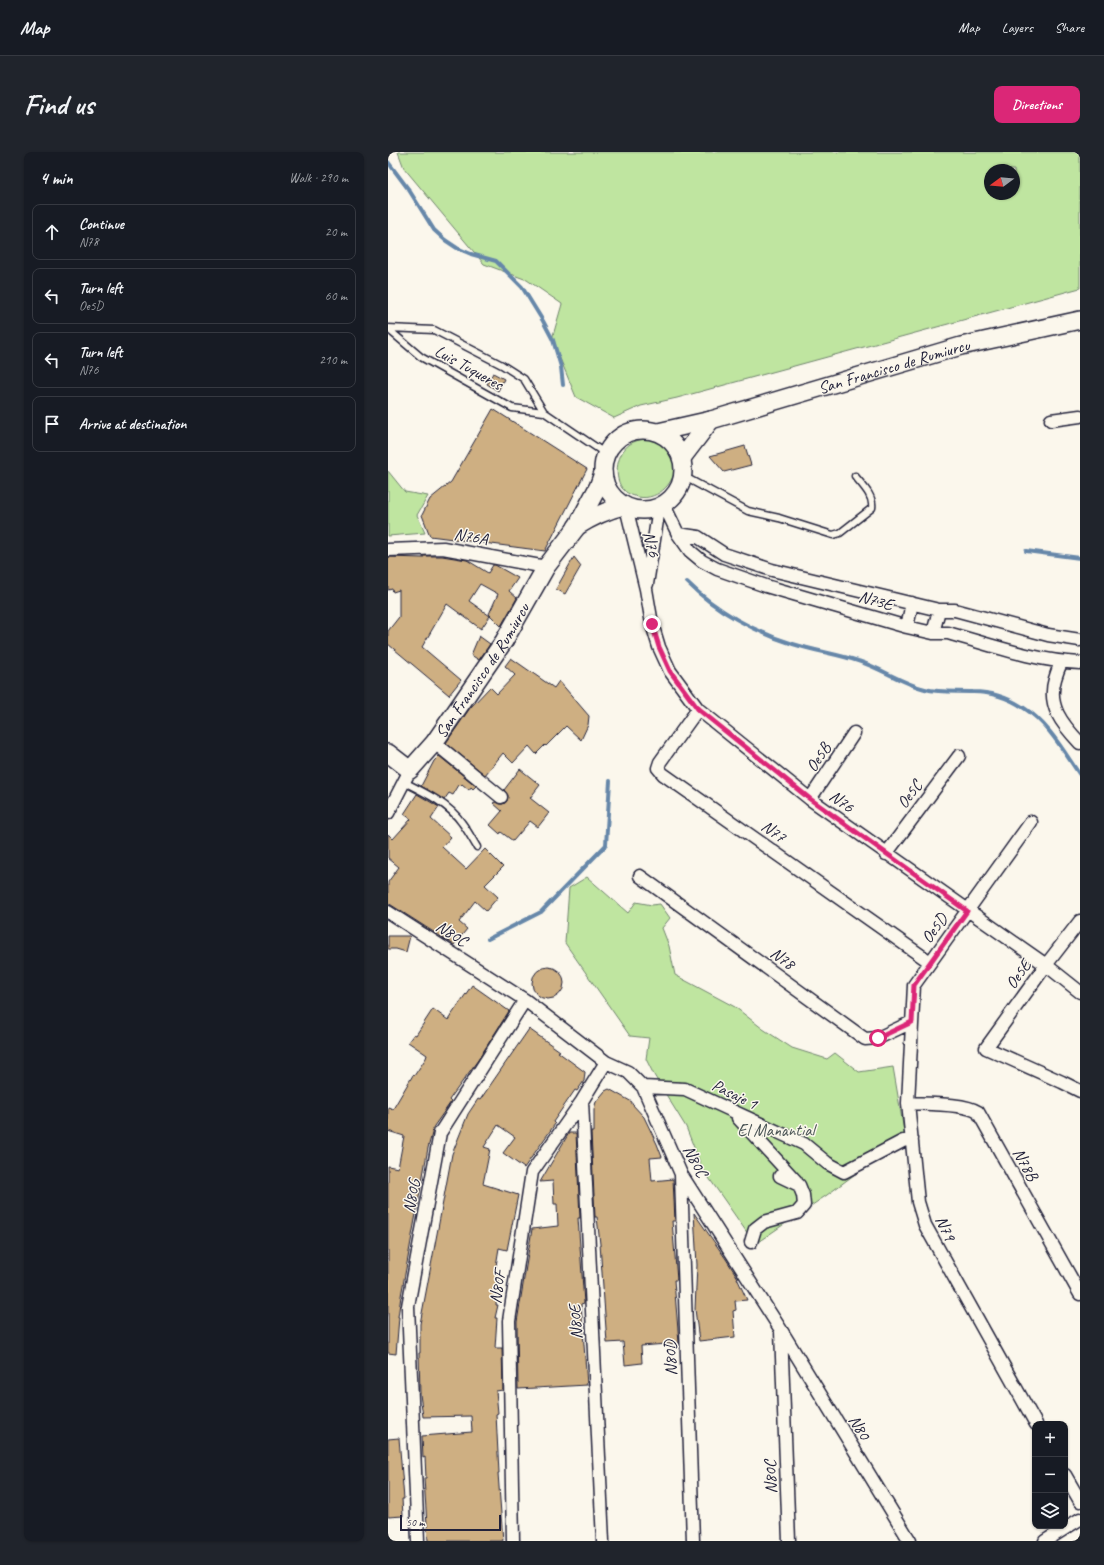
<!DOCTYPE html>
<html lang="en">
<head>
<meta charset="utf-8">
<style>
  :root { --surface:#171b24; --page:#20242c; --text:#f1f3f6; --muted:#9ea1a6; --line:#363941; --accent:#db2777 }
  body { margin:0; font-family:Caveat,sans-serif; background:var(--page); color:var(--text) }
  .controls { position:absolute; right:12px; bottom:12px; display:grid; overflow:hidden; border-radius:8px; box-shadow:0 1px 3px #0004 }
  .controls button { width:36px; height:36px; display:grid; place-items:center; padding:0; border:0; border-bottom:1px solid var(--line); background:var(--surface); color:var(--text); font:20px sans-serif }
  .compass { position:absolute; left:596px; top:12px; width:36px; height:36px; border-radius:50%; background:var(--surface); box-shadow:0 1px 3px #0004; rotate:254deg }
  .scale { position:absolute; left:12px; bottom:10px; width:101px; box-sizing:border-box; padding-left:4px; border:2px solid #22223b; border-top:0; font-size:11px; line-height:14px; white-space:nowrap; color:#22223b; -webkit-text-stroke:3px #fbf7ec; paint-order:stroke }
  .stop { position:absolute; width:12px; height:12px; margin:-9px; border:3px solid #db2777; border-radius:50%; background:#fff }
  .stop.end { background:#db2777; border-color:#fff; box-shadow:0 1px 4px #0008 }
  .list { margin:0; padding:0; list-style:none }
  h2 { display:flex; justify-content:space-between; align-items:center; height:52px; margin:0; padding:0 16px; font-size:17px }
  h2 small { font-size:13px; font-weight:400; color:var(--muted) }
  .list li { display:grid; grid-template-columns:26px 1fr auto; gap:12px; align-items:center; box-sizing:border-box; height:56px; margin:0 8px 8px; padding:0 8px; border:1px solid var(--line); border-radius:8px }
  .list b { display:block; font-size:15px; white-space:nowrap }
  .list p { margin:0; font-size:13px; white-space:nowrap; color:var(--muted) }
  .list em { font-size:13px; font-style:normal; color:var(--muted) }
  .icon { flex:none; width:22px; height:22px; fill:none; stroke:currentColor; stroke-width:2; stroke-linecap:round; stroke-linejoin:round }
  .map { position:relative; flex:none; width:692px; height:1389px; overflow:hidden; border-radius:8px }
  header { display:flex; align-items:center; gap:24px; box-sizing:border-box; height:56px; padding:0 20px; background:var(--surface); border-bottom:1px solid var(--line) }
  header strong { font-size:19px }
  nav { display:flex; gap:22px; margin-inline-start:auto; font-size:14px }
  .intro { display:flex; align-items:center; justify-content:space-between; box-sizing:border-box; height:96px; padding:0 24px }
  h1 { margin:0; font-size:28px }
  .button { padding:10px 18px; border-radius:8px; background:var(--accent); color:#fff; font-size:14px; font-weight:700 }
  main { display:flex; gap:24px; padding:0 24px }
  aside { flex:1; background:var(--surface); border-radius:8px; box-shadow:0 1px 3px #0004 }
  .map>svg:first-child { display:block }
  .green { fill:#bfe5a0; stroke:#70846e; fill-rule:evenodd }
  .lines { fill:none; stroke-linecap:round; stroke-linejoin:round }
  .stream { stroke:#6687a9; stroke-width:4 }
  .building { fill:#ceaf82; stroke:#22223b }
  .lane-casing { stroke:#22223b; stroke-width:9 }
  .street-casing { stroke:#22223b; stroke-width:15 }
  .secondary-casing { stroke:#22223b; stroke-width:20 }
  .lane { stroke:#fbf7ec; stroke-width:6 }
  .street { stroke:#fbf7ec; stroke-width:12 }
  .secondary { stroke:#fbf7ec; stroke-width:17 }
  .route { stroke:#db2777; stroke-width:5 }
  .labels { text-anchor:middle; stroke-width:3; stroke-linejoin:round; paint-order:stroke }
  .street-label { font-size:17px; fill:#22223b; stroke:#fbf7ec }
  .park-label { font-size:17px; fill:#495354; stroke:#fbf7ec }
</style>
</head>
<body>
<header>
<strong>Map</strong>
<nav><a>Map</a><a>Layers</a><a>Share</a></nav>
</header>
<div class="intro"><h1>Find us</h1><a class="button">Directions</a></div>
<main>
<aside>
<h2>4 min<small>Walk · 290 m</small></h2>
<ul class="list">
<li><svg class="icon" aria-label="ahead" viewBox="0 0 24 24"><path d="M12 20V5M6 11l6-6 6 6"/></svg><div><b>Continue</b><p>N78</p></div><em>20 m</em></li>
<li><svg class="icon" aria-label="left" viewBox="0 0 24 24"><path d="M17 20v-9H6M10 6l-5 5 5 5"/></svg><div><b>Turn left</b><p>Oe5D</p></div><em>60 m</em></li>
<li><svg class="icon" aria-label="left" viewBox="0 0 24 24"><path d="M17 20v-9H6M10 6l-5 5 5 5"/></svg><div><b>Turn left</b><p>N76</p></div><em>210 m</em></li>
<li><svg class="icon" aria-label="arrive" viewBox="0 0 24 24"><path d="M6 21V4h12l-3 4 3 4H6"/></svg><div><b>Arrive at destination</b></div></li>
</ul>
</aside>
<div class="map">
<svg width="692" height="1389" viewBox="0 0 692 1389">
  <rect width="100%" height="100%" fill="#fbf7ec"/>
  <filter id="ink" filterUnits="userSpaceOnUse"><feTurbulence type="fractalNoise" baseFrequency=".025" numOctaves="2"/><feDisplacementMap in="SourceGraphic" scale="8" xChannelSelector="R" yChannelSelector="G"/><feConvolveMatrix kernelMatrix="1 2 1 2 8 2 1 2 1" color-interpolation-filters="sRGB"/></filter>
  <g filter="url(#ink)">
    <path class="green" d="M10,0H692V136L289,246L253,254L226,266L188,245L164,187L174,152L139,128L96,112L16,16ZM602,18H626V42H602Z
      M257,286C311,294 283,352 250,345C243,343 239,342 234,336C225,323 229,301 242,292C246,289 252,288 257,286Z
      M0,319L17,340L40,344L29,363L37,381L0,384Z
      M199,725L240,761L248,750L264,753L272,752L282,766L274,776L281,794L287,823L347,855L375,877L404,896L439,907L447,901L471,920L505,915L517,985L439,1043L367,1092L314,1016L298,975L266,923L258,907L261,886L242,884L177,791L181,736Z"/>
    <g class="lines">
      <path class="stream" d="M0,10L21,38L46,78L57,88L69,96L83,102L108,109L134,135L155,169L165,188L173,215L175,233
        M638,399L692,406
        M299,430C328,459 367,480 405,492C427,499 449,502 470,509C493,516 513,531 537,537C553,541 569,539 585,540C603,540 621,546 636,556C660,571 676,600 692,623
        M100,787L153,760L218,693L222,629"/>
    </g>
    <path class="building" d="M105,221L116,227L110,239L99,232Z
      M105,257L199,317L157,399L42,384L34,363L42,347L63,330Z
      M357,294L363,313L336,320L322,304Z
      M35,404H54L79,408L100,421L105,413H107L130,426L121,439L129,446L113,474L101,462L110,442L92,432L81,449L102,464L93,477L59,452L34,495L73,528L61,543L0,492V479L11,465V438L5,440L4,437L0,438V405L35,406Z
      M186,405L193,414L177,442L168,437Z
      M91,484L102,492L91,508L83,503Z
      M123,506L166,536L171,529L201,564L200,573L193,588L178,574L158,594L157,593L148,602L141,594L125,611L115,601L97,623L58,591L82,556L102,535L109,542L127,523L117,514Z
      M51,604L88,634L85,637L83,635L81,638L74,632L72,634L71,633L65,643L61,641L56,648L33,634L46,609Z
      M132,617L152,633L142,646L161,661L150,675L142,669L125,689L113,680L112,682L102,673L114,659L105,651L107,650L111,652H115L119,649L120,643L116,638Z
      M29,642L51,655L43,667L63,685L54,695L78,717L97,697L115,715L97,733L110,745L98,759L87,749L71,770L79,777L66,793L0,751V730L11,715L0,706V682L5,687L23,667L16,662Z
      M0,784H22L18,800L8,797H0Z
      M144 831a16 16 0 1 1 32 0a16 16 0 1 1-32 0Z
      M84,833L121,859L90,908L61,948L63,950L46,974L40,996L13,1144L10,1165H11L8,1202L0,1201V1014L10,1016L16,984L0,979V955L5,957L25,923L26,924L38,906L39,903L20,890L26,882L28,883L45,857L60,868Z
      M141,877L172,899L170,900L197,920L196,929L189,939L187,938L165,970L167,972L136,1016L115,1001L127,985L110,973L96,995L102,997L95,1032L130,1043L119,1098L111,1096L107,1120L111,1121L108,1153H110L107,1166H109L107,1196H114L115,1238L108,1239L110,1261L108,1262L111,1321H110L115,1389H40L36,1326H38L37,1305L35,1306L34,1284L84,1280L83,1264L35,1265L32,1242L31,1201H32V1172L64,1002L80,962L90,947L92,948Z
      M221,937L244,950V952L256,965L269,992L274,1005L262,1006L264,1029L285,1027L287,1069H284L289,1128H286L291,1191L253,1194L254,1211L237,1213L235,1190L219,1191L212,1092L209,1065H207L203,980H206V957L208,950L217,939Z
      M181,981H188L192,1066H190L196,1151L193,1152L199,1233L130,1237L129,1170L144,1077L170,1074L169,1052H166L165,1029L152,1030Z
      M306,1061L338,1107L350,1126H349L359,1148L347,1149L348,1158L345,1159L347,1185L311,1189L307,1157L309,1113Z
      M11,1286L16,1347H14L15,1364L0,1365V1287Z"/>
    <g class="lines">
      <defs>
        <path id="lane" d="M0,176L46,178L114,213L136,227L156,260L218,302
          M0,177L33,205L124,256L156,260
          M295,324L360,359L391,366L445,383L452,381L484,356C486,344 474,333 467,324
          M16,630C36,640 61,652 74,671C80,679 84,687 89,695"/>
        <path id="street" d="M663,268L692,264
          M276,353L290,382L302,399L314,409L329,417L378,434L519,475L545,481H560C603,493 647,509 692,511
          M238,355L258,437L264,472L271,495L282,519L310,557L422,647L658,813L692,840
          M290,382L310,385L336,402L384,418L551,458H567L660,483L692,488
          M0,398L55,396L158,415
          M259,432L271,356
          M519,475L524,451
          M545,481L551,458
          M674,510C670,516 669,521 667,527C659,554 674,572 692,591
          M310,557L272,610L270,616L275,622L542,810
          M46,591L53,596L113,645
          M422,647L466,581
          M0,661L22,618
          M643,670L526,833L520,951L530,1050L537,1073L648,1272
          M498,702L571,604
          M252,724L477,887L490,886L524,870
          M0,760L137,848L218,910L240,920L255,935L293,1022L393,1178L522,1389
          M692,769L658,813L598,896L674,930L692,939
          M255,935L297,937L416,992L439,1011L456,1020L515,989L524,987
          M194,949L215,1389
          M520,951C537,952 577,951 590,960L692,1142
          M350,966L408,1029
          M293,1023L305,1389
          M363,1090L367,1077L376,1070L409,1061L416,1053L415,1043L411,1033L392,1024
          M393,1179L401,1389
          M677,1323L692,1349
          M30,1389L20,1154L52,981L137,848
          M125,1389L121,1169L144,1020L194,949L218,910
          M657,1389L692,1367"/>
        <g id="secondary">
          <circle cx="255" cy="318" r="40"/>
          <path id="s1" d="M270,280L323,268L573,194L692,168"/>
          <path d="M294,306L323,268"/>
          <path d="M188,375C204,365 218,358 236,354"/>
          <path id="s2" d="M0,601L22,618L46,591L116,489L158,415L188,376L210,335L215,321"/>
        </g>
      </defs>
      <use href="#lane" class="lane-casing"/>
      <use href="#street" class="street-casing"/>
      <use href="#secondary" class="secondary-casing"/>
      <use href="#lane" class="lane"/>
      <use href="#street" class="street"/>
      <use href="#secondary" class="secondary"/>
    </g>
  </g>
  <g class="lines" filter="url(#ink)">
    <path class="route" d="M264,472L271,495L282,519L310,557L422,647L579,759L526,833L524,870L490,886"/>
  </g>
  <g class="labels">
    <g class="street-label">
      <text dy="6" stroke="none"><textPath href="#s1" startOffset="245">San Francisco de Rumiurcu</textPath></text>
      <text transform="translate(81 215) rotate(29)" y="6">Luis Tuqueres</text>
      <text transform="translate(83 384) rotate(10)" y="6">N76A</text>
      <text transform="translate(264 392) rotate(76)" y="6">N76</text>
      <text transform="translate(488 448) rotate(16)" y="6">N73E</text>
      <text dy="6" stroke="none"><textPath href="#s2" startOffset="151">San Francisco de Rumiurcu</textPath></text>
      <text transform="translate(430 605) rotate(-56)" y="6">Oe5B</text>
      <text transform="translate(521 642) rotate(-53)" y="6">Oe5C</text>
      <text transform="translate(454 649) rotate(36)" y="6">N76</text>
      <text transform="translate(386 679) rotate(35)" y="6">N77</text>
      <text transform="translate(546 776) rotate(-54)" y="6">Oe5D</text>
      <text transform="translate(64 781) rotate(33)" y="6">N80C</text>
      <text transform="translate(395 806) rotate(36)" y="6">N78</text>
      <text transform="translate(630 822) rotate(-54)" y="6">Oe5E</text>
      <text transform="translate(347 942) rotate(26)" y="6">Pasaje 1</text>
      <text transform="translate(308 1009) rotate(62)" y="6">N80C</text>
      <text transform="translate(638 1012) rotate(61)" y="6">N78B</text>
      <text transform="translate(23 1044) rotate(-79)" y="6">N80G</text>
      <text transform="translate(558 1076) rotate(65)" y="6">N79</text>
      <text transform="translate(109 1135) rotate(-81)" y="6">N80F</text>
      <text transform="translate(187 1170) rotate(-93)" y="6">N80E</text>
      <text transform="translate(282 1206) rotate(-92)" y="6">N80D</text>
      <text transform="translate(472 1275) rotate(58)" y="6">N80</text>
      <text transform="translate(382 1325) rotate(-92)" y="6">N80C</text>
    </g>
    <g class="park-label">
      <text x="388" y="984">El Manantial</text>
    </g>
  </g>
</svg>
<div class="controls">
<button>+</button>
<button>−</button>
<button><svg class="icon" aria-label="layers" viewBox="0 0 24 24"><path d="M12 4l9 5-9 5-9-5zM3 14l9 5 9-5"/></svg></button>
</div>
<svg class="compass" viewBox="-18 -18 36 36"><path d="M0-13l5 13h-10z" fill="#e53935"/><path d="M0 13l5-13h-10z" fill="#9ea1a6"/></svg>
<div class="scale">50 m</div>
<div class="stop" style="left:490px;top:886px"></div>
<div class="stop end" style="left:264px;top:472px"></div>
</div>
</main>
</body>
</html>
